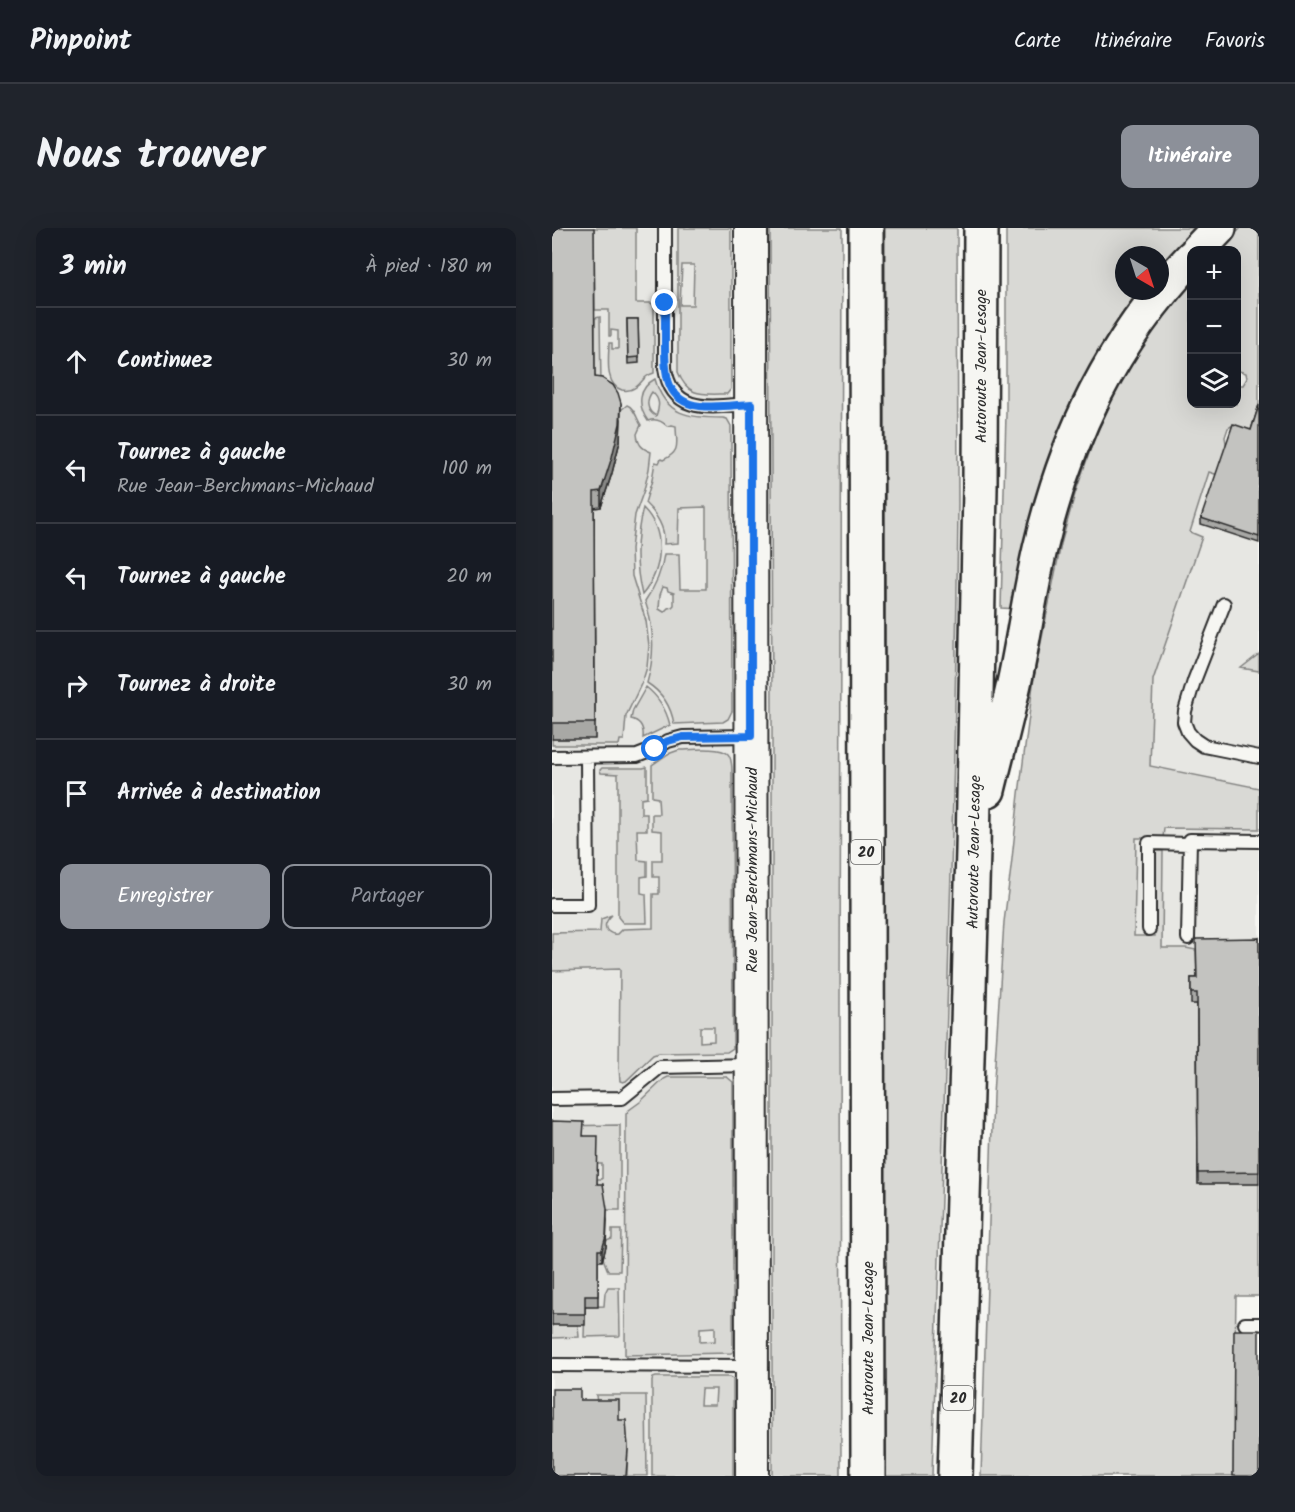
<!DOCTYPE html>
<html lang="fr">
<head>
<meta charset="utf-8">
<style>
  :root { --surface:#171b24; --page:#20242c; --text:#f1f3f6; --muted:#9ea1a6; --line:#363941; --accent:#8c9099 }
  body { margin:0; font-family:Kalam,sans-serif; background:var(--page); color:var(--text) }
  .controls { position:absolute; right:18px; top:18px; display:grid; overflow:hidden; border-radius:12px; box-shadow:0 6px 24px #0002 }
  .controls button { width:54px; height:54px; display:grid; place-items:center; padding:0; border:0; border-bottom:2px solid var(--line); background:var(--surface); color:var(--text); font:30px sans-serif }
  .compass { position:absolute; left:563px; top:18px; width:54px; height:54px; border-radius:50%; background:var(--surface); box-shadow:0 6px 24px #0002; rotate:141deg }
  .stop { position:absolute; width:18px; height:18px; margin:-14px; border:4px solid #1a73e8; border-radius:50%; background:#fff }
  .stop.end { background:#1a73e8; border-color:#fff; box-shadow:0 2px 6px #0008 }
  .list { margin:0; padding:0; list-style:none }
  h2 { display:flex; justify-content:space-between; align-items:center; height:78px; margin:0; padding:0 24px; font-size:26px }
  h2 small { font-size:20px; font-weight:400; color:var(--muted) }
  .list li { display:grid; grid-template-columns:39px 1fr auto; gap:18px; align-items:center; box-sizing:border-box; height:108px; padding:0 24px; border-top:2px solid var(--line) }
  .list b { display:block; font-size:22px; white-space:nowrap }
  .list p { margin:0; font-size:20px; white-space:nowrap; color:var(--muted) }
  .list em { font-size:20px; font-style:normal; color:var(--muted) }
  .actions { display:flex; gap:12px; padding:18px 24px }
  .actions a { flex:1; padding:14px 0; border:2px solid var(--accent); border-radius:12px; text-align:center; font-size:21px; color:var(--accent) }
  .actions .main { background:var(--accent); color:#fff }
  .icon { flex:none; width:33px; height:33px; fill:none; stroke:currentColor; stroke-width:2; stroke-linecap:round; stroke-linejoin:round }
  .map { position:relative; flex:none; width:707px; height:1248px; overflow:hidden; border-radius:12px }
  header { display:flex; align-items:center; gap:36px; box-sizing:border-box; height:84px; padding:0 30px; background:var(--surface); border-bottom:2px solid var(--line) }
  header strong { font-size:28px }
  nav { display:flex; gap:33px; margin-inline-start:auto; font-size:21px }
  .intro { display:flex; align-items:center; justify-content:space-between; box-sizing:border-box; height:144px; padding:0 36px }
  h1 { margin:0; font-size:42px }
  .button { padding:15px 27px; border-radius:12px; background:var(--accent); color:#fff; font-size:21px; font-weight:700 }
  main { display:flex; gap:36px; padding:0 36px }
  aside { flex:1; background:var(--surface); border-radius:12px; box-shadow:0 6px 24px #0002 }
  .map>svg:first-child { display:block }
  .built { fill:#e7e7e3 }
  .green { fill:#d9d9d5; stroke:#828280; stroke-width:1.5; fill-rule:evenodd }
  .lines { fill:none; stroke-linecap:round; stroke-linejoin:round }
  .lane-casing { stroke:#2b2b2b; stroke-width:16 }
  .secondary-casing { stroke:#2b2b2b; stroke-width:36 }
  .highway-casing { stroke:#2b2b2b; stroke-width:38 }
  .lane { stroke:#f6f6f2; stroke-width:12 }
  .secondary { stroke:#f6f6f2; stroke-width:32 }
  .highway { stroke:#f6f6f2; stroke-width:33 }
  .wall { fill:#a8a8a5; stroke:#2b2b2b; stroke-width:1.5 }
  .shaded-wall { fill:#888886; stroke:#2b2b2b; stroke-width:1.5 }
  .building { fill:#c3c3c0; stroke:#2b2b2b; stroke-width:1.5 }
  .route { stroke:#1a73e8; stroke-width:8 }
  .labels { text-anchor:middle; stroke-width:5; stroke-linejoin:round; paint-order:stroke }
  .shield { fill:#f6f6f2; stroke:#686867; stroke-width:1.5 }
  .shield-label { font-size:15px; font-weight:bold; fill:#2b2b2b }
  .street-label { font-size:16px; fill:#2b2b2b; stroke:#f6f6f2 }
</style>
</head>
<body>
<header>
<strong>Pinpoint</strong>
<nav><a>Carte</a><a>Itinéraire</a><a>Favoris</a></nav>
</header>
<div class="intro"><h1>Nous trouver</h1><a class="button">Itinéraire</a></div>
<main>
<aside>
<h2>3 min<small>À pied · 180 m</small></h2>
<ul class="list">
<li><svg class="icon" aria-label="ahead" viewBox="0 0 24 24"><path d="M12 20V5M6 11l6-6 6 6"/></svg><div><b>Continuez</b></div><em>30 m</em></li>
<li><svg class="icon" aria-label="left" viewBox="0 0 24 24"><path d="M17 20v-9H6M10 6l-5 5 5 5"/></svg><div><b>Tournez à gauche</b><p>Rue Jean-Berchmans-Michaud</p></div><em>100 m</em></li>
<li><svg class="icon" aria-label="left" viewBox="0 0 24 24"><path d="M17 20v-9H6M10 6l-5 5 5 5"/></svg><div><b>Tournez à gauche</b></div><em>20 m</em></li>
<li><svg class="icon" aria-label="right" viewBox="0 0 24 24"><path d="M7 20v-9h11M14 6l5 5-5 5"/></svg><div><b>Tournez à droite</b></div><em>30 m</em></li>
<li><svg class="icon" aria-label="arrive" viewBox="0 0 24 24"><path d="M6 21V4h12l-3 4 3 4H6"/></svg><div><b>Arrivée à destination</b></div></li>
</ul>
<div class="actions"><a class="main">Enregistrer</a><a>Partager</a></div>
</aside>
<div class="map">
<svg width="707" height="1248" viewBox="0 0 707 1248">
  <rect width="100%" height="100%" fill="#f6f6f2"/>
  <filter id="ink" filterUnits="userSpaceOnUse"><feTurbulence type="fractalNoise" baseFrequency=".0167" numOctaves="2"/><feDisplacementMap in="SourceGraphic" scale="12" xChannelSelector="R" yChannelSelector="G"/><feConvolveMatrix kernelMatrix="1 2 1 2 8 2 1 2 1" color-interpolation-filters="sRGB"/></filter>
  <g filter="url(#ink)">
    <path class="built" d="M0,0H179L181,1248H0Z
      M707,183V560L598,538L601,452L649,309L637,305L657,243L666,247Z
      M581,599L707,601V956H646L645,777L639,776L610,720L577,712Z"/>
    <path class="green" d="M42,0H84V75H99L102,78V145C91,148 92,153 84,159C80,162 75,163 70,162C52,157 57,129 57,115H60V121H66V103L59,102V108H57V82H43Z
      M126,0H179V161L175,166C151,166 136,170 126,144ZM130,37H142L141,77H128Z
      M218,0H290L288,780L289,1248H220V486Z
      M333,0H405C405,92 406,184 406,276C403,600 390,924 380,1248H333Z
      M454,0H646L608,39V27H572V63H588L581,71L554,114L466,381L449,380L454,186Z
      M689,0H707V183L699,207L685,203L683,196L676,200L673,209L675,221L666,247L657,244L638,304L650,309L601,452L598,538L707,560V601L612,600L611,610H584L582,708H603L602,623H611L610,720H634L644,722L645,761L640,776H645L646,956H707V1068H684L681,1248H429L441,867L452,694L459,640L467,566L482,449L509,316L523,266L542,211L564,163L594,111L624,68L639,52L640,176H684L685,157H691L695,150L694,145L687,143L685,137L684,22H667Z
      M48,89L49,158L43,165V90Z
      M103,151C113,188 138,190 171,190L175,191L179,198L180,483L176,491L171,494L122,496C119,478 111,465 95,455C103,427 103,401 93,373C103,359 110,343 112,326H127L128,361H154V279L127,280L126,315L112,316C114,301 104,285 93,275L100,252L103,234L107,235L109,231L111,232C130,223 124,215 124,198L120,197L115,198C110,193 103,190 96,193C85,178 86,160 103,151ZM100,164C108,171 108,178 104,188C94,183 94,172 100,164ZM111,359L115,360L116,363L122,365V377L120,379L116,380L112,384L107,381L108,367Z
      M75,177C82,179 85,191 89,197L85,206C86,216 89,220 99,224L97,241L92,262L83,287L79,321L80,348L94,393L97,418L95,439L91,452L74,488L72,512H68L67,517H0V511L43,510L42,280L49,279L59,225H65L68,213L69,182Z
      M91,280C115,304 111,342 90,367C83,338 83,310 91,280Z
      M707,426V443L689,440Z
      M94,459C107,469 114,481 118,497L91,510C92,500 88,493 79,491L81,482Z
      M127,522C137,522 168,518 176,526C180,530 180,539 180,545L181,820L175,824L107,825L101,827L74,853L71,854L68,853L67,839L68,741L0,743V705L48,704L49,691L60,687C58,689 56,691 55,693C50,702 59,707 66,706L71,701L101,700V666H107V649H101V632H110V603L100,602V586H107L106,570L100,569V537L116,526ZM148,799H162V813L148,814Z
      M95,539V569L89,570V586H95V602H85L86,632L95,633V648L89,649V665L94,666L95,695H71L66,689V546L49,545L48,542L50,540H91Z
      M116,849H175L181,854V1124L179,1125L73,1127L74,886L77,882L88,874L112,851ZM163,1099V1113L148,1114V1100Z
      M68,897V982H54L45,967V951H50V936H45L0,898Z
      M60,1002H69L68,1043H56L50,1028L54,1013L60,1011Z
      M56,1059H67L68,1107L67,1108L32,1109L33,1079L52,1078L53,1065Z
      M0,1097H26L27,1109L0,1110Z
      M104,1149H177L181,1151V1248H100V1153L101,1150ZM149,1161H164L163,1177H148Z
      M44,1167H94L95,1248H75L76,1216L74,1203L46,1183Z"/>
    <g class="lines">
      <defs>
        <path id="lane" d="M113,0V140C120,189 163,178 199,176
          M672,376L642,453L633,483L632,494L636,504L643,512L652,518L707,529
          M0,529L85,528L103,521L116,513L131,509L198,508
          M0,677H36L35,529
          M597,701V615L638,616
          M636,710L638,612L707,613
          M0,871L70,870L108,839L199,837
          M693,1096H707
          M0,1137L199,1138"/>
        <path id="secondary" d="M199,0L200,1248"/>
        <path id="highway" d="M314,0L316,1248
          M646,22L667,0
          M436,562C445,525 455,488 463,451C472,408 478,364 488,321C514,209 560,113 640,29
          M403,1248L421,622L428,260L429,0"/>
      </defs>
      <use href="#lane" class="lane-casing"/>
      <use href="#secondary" class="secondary-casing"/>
      <use href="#highway" class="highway-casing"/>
      <use href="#lane" class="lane"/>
      <use href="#secondary" class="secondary"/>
      <use href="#highway" class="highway"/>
    </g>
    <path class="wall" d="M0,0L43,149L69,191L68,213L60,245L49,279L42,280L43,511H0Z
      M75,91H86L87,135L76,136Z
      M707,177V315L649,296V290L699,202Z
      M707,710V956H646L645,776H639V750H645Z
      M0,893L32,908L55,992L54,1019L50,1033H46V1079H33V1097H0Z"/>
    <path class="shaded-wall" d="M69,175L68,213L60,245L49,279V263Z
      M55,981L54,1019L50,1033V1022Z"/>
    <path class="building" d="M0,0H42L43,149L50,150L61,157L66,165L69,175L68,196L60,229L49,263L42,264L43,495H0Z
      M75,91H86L87,129L76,130Z
      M707,177V309L649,290L681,196L699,202Z
      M707,710V944L646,945L645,765H639V750H645L644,711Z
      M0,893L32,894L31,908H46L45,956H51L55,981L54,1008L50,1022H46V1068H33V1086H0Z
      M682,1102H707V1248H681Z
      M0,1161H28V1172H67V1192H74L76,1221L74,1248H0Z"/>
  </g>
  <g class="lines" filter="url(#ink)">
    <path class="route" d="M103,521L116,513L131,509L199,508V176C183,177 164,180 148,178C113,174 113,144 113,117C113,103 113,89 113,75"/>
  </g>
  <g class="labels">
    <g class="shield">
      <rect x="299" y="612" width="30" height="24" rx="4.5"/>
      <rect x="391" y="1158" width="30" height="24" rx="4.5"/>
    </g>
    <g class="shield-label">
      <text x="314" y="629">20</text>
      <text x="406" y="1175">20</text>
    </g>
    <g class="street-label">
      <text transform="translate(428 138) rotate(-90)" y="6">Autoroute Jean-Lesage</text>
      <text transform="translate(421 624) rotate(-89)" y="6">Autoroute Jean-Lesage</text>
      <text transform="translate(199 642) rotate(-90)" y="6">Rue Jean-Berchmans-Michaud</text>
      <text transform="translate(315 1110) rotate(-90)" y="6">Autoroute Jean-Lesage</text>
    </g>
  </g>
</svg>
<div class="controls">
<button>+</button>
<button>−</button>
<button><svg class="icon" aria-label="layers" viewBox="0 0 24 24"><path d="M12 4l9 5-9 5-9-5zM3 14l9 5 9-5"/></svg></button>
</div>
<svg class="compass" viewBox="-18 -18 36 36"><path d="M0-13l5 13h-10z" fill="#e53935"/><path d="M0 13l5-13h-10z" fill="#9ea1a6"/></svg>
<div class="stop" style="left:103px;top:521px"></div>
<div class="stop end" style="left:113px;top:75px"></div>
</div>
</main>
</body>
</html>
